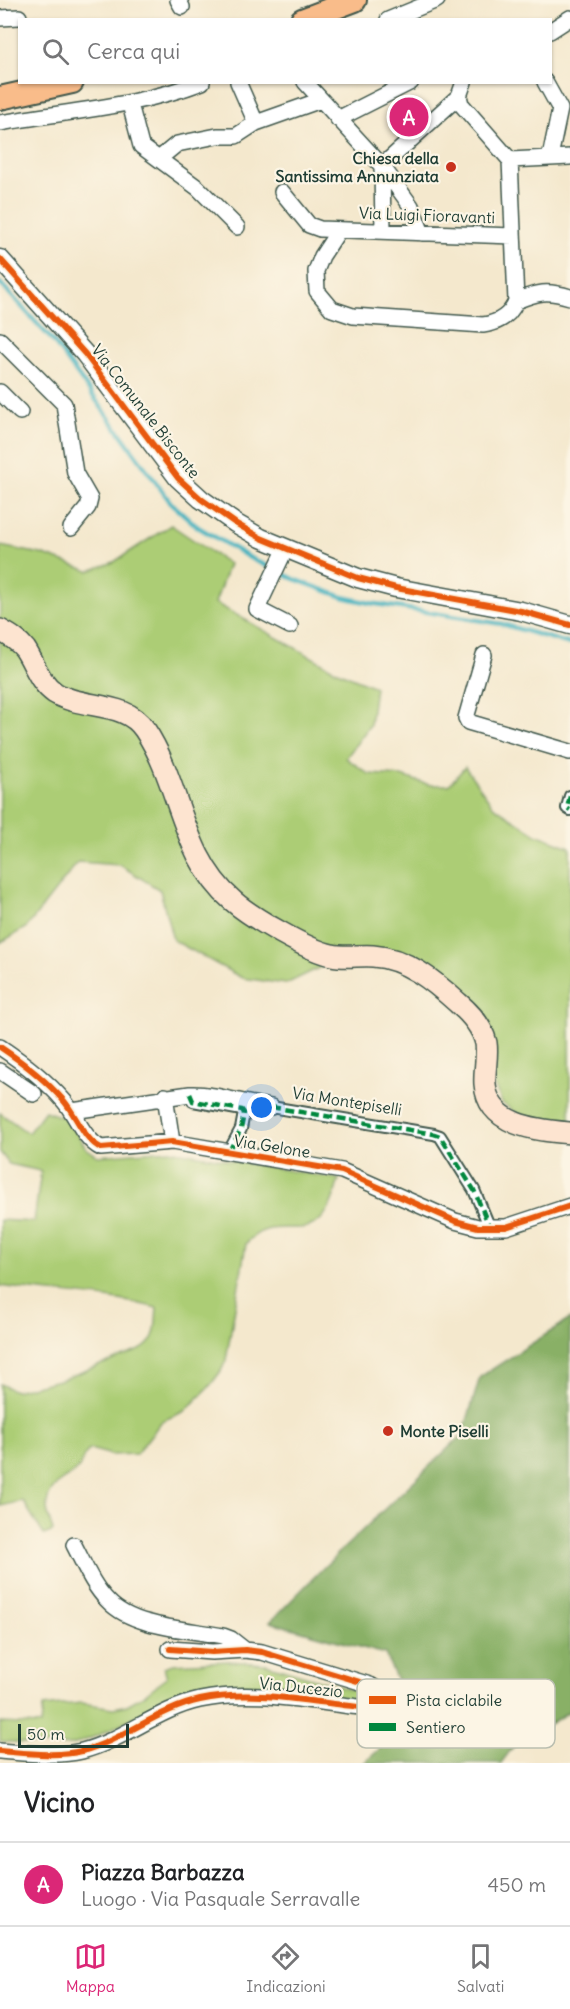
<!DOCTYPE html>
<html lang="it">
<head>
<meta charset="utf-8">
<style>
  :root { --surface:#fff; --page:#f6f6f6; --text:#202124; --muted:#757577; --line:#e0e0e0; --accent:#db2777 }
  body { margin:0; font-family:Delius,sans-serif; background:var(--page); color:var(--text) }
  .scale { position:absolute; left:18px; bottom:15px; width:111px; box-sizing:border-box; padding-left:6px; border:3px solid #1f3d34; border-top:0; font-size:16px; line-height:21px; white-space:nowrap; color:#1f3d34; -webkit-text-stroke:4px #fcf5e5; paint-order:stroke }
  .you { position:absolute; left:262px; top:1108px; width:21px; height:21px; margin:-15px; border:4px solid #fff; border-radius:50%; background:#1a73e8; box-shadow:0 0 0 9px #1a73e833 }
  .badge { display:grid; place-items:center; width:39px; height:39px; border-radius:50%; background:var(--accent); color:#fff; font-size:20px; font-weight:700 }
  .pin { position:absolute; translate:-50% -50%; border:3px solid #fff; box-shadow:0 2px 6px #0006 }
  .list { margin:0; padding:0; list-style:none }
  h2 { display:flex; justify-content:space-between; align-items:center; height:78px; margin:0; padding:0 24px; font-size:26px }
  h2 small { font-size:20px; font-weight:400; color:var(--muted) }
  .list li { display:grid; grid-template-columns:39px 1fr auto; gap:18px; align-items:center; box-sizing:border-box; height:84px; padding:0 24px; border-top:2px solid var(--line) }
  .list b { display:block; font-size:22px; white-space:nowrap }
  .list p { margin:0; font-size:20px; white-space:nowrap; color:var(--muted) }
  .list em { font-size:20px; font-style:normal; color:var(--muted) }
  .icon { flex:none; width:33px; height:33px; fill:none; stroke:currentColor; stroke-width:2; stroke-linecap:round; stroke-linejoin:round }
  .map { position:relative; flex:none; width:570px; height:1763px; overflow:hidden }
  .search { position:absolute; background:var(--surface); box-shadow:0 2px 4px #0004; left:18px; right:18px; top:18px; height:66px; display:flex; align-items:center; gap:15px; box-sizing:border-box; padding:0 21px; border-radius:0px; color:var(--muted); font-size:22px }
  .sheet { height:162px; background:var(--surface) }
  nav { display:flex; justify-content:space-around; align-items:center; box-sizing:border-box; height:84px; border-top:2px solid var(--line); background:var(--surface); font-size:16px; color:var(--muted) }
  nav a { display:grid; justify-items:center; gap:3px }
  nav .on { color:var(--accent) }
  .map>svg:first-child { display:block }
  .green { fill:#accd75; stroke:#668554; stroke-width:1.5 }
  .forest { fill:#89b066; stroke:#54764d; stroke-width:1.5 }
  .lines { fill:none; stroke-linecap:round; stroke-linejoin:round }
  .stream { stroke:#46b4c0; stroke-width:4.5 }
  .pedestrian-casing { stroke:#3f574b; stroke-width:14 }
  .minor-casing { stroke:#3f574b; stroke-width:18 }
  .tertiary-casing { stroke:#3f574b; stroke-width:21 }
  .secondary-casing { stroke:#3f574b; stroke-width:24 }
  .primary-casing { stroke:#3f574b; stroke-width:26 }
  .pedestrian { stroke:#fff; stroke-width:10 }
  .minor { stroke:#fff; stroke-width:15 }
  .tertiary { stroke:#fff; stroke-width:18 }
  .secondary { stroke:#fde4d0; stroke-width:21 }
  .primary { stroke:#f9bc8a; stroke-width:22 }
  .quiet { stroke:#00873e; stroke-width:4.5; stroke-dasharray:9 4.5; stroke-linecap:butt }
  .cycleway-casing { stroke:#fcf5e5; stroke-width:10 }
  .cycleway { stroke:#e8590c; stroke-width:6 }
  .poi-dot { fill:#c8321e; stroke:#fcf5e5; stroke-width:2 }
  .labels { text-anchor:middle; stroke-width:4.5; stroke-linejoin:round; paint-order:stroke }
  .poi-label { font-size:16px; font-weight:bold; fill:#1f3d34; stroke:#fcf5e5; text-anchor:end }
  .street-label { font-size:16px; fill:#1f3d34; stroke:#fcf5e5 }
  .key { fill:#fcf5e5; stroke:#babeb0; stroke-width:1.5 }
  .key-label { font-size:16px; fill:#1f3d34 }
</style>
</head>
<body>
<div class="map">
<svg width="570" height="1763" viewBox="0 0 570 1763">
  <rect width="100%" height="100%" fill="#fcf5e5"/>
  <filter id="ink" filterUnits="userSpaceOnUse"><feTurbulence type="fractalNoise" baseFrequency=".0167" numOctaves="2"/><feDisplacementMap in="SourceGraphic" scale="12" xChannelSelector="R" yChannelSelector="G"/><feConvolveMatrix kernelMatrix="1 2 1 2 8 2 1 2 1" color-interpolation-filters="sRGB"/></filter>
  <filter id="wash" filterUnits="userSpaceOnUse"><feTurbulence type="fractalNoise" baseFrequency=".008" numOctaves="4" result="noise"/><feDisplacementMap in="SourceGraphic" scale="24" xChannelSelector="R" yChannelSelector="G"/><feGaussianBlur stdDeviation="1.35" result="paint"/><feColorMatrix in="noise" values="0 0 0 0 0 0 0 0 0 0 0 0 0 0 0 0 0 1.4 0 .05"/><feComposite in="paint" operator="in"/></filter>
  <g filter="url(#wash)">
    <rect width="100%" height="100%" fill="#f4e8cd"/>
    <path class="green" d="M171,525L229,564L215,603L335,670L375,687L370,725L346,758L369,774L401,776L430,785H449L465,767L493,806L536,834L570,847V1127L530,1122L502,1103L494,1085L495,1049L415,961L337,959L286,984L242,978L173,940L160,890L120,865L78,862L27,927L0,943V546L41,554L89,571L114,562Z
      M45,1111L68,1119L86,1148L98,1156L170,1150L339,1179C335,1192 332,1207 322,1218C302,1241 270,1213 246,1244L226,1360L221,1371L209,1387L185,1411L162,1421L136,1454L112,1455L90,1449C81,1457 83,1463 78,1469C74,1473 67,1477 62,1480C42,1496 45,1509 53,1531L44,1535L23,1501L0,1506V1384L15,1391L63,1379L140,1350C158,1340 155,1326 157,1308C106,1294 52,1294 0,1286V1220L34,1222L41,1171L9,1164L0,1152V1113L28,1133Z
      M229,1661L266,1664L367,1695L369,1698L366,1700L345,1699L254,1687L202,1690L146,1711L101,1734L73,1745L56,1746L0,1741V1723L41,1725L43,1707L81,1703L114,1708L127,1705L143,1696L167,1677L164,1667L173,1664Z"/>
    <path class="forest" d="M570,1319V1711L513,1747L501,1763H364L414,1718L385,1654L270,1622L324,1567L463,1434L480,1377Z"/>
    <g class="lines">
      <path class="stream" d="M0,283L53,341L171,503L198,527L250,558L294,579L343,597L370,603L502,624L570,644"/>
    </g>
  </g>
  <g filter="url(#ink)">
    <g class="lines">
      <defs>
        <path id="pedestrian" d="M570,796L567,808L570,810
          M190,1094L193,1101L242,1110L244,1113L241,1129L228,1153
          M271,1107L434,1134L440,1136L474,1190L490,1228"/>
        <path id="minor" d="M178,0L182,7
          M0,18L19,17
          M388,20L437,0
          M550,31L570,18
          M238,82L256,123
          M305,82L382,166L411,206L422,233
          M464,82L459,96L461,104L510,160
          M545,82L560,109L550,157
          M130,104L141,146L198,188L237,227
          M338,119L411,82
          M0,123C68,111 137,107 202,82
          M160,158L177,144L217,136H236L256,123L321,100
          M510,160L570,157
          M282,192L309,225L320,229L513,236
          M339,230L322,256L316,271L317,291L332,309L353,316L483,325C498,323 510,316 516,301L510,160
          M383,231L382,166L459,96
          M516,301C538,292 547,290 570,297
          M0,340L64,404L75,473L90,499L88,507L71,528
          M0,392L20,412
          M286,548L257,609L290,626
          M484,655L466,718L468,722L570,752
          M0,1047C24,1063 45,1079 64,1101C76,1115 84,1140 101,1148L172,1142L342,1171L455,1221L478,1227H506L570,1206
          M0,1071L34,1094
          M165,1096L172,1142
          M72,1111L190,1094C216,1093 244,1104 271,1107
          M74,1545C84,1564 93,1586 108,1601C133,1628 188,1629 223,1636L231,1639L245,1650
          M0,1751C26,1753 57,1757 82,1751C124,1740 158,1709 200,1700C255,1688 314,1703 369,1708L378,1704L381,1698L378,1690L370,1685L262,1652L245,1650L212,1652L170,1649"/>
        <path id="tertiary" d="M0,259L85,354L178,478L201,499L235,523L261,538L358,578L396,588L521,611L570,625"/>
        <path id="secondary" d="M0,630C9,635 18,640 25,649C35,664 39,682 55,693C83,710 126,700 145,730C181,784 181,857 233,901C251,917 309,951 332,955C345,958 359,955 373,956C406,958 434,981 458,1003C471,1014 482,1026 486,1043C488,1056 484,1070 485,1084C488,1126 537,1130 570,1133"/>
        <path id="primary" d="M302,20L355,0
          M0,98L72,82"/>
      </defs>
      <use href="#pedestrian" class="pedestrian-casing"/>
      <use href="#minor" class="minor-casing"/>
      <use href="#tertiary" class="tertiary-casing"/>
      <use href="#secondary" class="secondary-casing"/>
      <use href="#primary" class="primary-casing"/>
      <use href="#pedestrian" class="pedestrian"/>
      <use href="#minor" class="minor"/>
      <use href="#tertiary" class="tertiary"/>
      <use href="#secondary" class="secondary"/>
      <use href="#primary" class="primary"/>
      <path class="quiet" d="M570,796L567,808L570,810
        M190,1094L193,1101L242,1110L244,1113L241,1129L228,1153
        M271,1107L434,1134L440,1136L474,1190L490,1228"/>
      <defs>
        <path id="cycleway" d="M0,259L85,354L178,478L201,499L235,523L261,538L358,578L396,588L521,611L570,625
          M0,1047C24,1063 45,1079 64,1101C76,1115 84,1140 101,1148L172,1142L342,1171L455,1221L478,1227H506L570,1206
          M0,1751C26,1753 57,1757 82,1751C124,1740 158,1709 200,1700C255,1688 314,1703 369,1708L378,1704L381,1698L378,1690L370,1685L262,1652L245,1650L212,1652L170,1649"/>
      </defs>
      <use href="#cycleway" class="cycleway-casing"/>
      <use href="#cycleway" class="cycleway"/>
    </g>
  </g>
  <g class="poi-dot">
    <circle cx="451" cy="167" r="6"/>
    <circle cx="388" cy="1431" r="6"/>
  </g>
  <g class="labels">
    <g class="poi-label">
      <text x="439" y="164">Chiesa della<tspan x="439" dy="18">Santissima Annunziata</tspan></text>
      <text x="400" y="1437" text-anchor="start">Monte Piselli</text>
    </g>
    <g class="street-label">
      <text transform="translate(427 215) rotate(2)" y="6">Via Luigi Fioravanti</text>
      <text transform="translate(146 411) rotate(52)" y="6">Via Comunale Bisconte</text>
      <text transform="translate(347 1101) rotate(9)" y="6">Via Montepiselli</text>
      <text transform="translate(272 1146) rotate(9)" y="6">Via Gelone</text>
      <text transform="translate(301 1687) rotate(6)" y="6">Via Ducezio</text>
    </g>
  </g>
  <rect x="357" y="1679" width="198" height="69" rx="9" class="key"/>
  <rect x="369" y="1696" width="27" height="8" fill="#e8590c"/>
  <rect x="369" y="1723" width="27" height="8" fill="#00873e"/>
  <g class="key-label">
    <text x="406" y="1706">Pista ciclabile</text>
    <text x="406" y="1733">Sentiero</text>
  </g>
</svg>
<div class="scale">50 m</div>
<div class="you"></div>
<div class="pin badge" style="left:409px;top:117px">A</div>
<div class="search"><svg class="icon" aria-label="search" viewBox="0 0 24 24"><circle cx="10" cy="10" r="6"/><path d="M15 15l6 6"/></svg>Cerca qui</div>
</div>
<section class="sheet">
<h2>Vicino<small></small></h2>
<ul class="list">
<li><span class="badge">A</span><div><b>Piazza Barbazza</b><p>Luogo · Via Pasquale Serravalle</p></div><em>450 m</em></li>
</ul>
</section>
<nav>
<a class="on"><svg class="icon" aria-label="map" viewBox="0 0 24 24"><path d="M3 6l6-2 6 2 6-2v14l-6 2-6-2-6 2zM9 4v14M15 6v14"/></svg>Mappa</a>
<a><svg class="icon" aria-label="directions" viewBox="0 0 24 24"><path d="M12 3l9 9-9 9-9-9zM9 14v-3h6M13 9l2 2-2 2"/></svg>Indicazioni</a>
<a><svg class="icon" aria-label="saved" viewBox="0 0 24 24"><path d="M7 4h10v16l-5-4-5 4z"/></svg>Salvati</a>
</nav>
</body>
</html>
